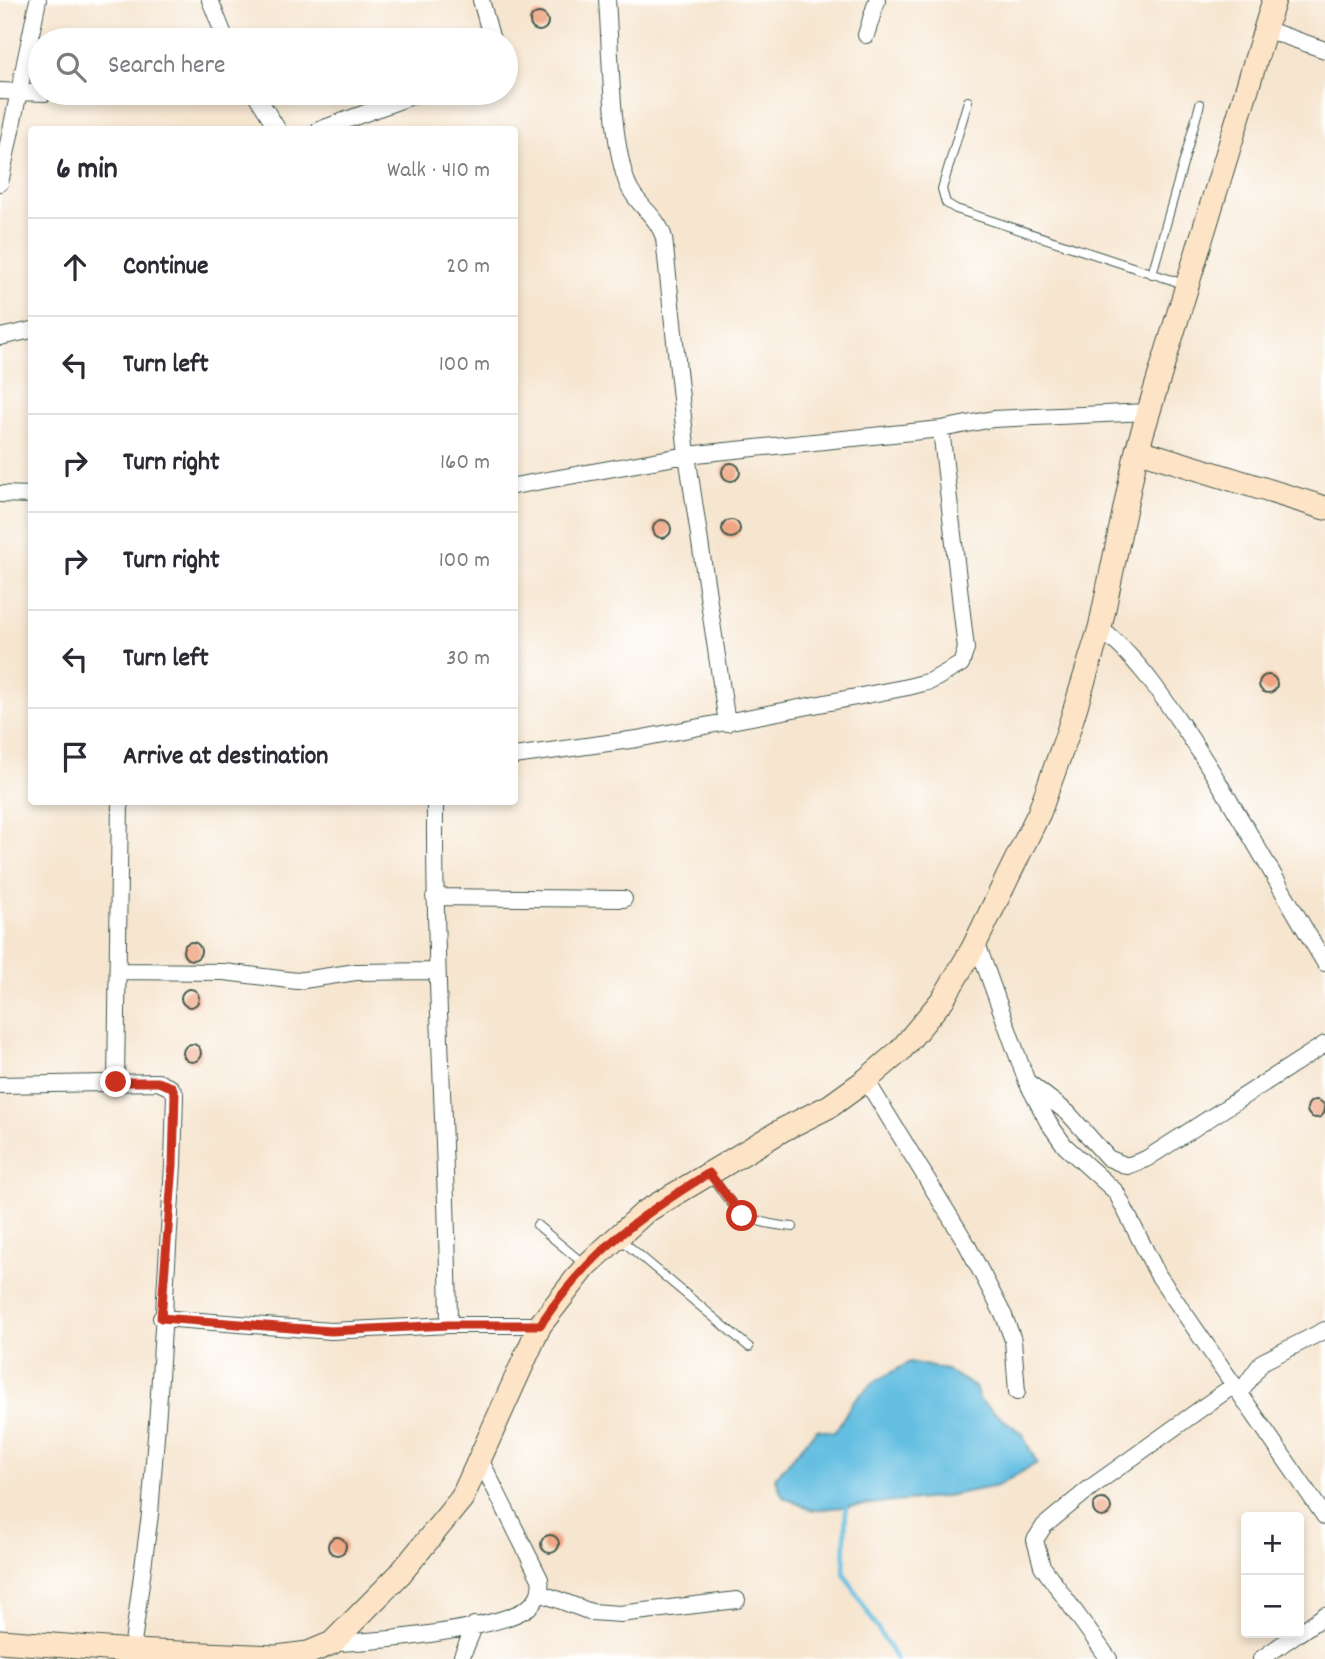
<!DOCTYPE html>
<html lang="en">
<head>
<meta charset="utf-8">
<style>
  :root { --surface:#fff; --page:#f2f2f3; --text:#2b2b33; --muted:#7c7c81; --line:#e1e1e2 }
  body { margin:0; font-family:Dekko,sans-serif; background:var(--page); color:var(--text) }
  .controls { position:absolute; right:21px; bottom:21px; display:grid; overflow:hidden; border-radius:7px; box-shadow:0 4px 10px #0003 }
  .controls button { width:63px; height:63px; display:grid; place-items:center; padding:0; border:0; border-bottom:2px solid var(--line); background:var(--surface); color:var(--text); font:35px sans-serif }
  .stop { position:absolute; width:21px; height:21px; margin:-16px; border:5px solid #c8321e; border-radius:50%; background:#fff }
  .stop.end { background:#c8321e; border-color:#fff; box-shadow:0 2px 7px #0008 }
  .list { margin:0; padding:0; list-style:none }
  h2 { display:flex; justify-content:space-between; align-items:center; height:91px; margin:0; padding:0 28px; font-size:30px }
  h2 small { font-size:23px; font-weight:400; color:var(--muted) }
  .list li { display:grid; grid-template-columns:46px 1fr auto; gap:21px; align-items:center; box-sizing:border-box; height:98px; padding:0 28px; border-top:2px solid var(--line) }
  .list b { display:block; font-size:26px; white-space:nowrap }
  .list em { font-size:23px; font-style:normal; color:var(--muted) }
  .icon { flex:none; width:38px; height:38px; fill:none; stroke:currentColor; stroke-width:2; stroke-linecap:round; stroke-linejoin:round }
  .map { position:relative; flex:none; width:1325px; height:1659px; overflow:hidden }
  .search { position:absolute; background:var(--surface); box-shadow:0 4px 10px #0003; left:28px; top:28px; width:490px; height:77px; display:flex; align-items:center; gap:18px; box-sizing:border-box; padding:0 24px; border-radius:38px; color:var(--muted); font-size:26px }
  .panel { position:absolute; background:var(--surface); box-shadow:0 4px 10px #0003; left:28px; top:126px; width:490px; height:679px; border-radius:7px }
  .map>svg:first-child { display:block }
  .water { fill:#64bee1; stroke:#427e8a; stroke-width:2 }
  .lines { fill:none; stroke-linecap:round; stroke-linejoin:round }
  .stream { stroke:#64bee1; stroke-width:4.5 }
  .building { fill:#f0a684 }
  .lane-casing { stroke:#3f564b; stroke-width:10 }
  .street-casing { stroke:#3f564b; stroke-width:18 }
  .secondary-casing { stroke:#3f564b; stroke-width:25 }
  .lane { stroke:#fff; stroke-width:8 }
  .street { stroke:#fff; stroke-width:16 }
  .secondary { stroke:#fee4c6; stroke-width:23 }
  .route { stroke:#c8321e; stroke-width:9 }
</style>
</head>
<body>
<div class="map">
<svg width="1325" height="1659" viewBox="0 0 1325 1659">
  <rect width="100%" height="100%" fill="#fff"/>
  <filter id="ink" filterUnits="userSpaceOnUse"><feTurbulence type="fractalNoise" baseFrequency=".0143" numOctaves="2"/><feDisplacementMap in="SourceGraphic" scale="14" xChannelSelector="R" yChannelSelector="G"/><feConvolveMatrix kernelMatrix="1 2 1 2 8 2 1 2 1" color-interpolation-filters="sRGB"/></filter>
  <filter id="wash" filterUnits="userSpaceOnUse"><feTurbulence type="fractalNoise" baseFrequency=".00686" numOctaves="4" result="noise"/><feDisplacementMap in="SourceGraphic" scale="28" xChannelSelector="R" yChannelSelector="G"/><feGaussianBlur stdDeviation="1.57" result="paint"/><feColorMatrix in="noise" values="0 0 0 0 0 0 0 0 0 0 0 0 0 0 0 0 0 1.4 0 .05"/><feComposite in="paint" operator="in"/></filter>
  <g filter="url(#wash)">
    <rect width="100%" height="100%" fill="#f6e5cf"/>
    <path class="water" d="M910,1362L946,1370L975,1387L980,1401L1022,1434L1037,1463L997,1486L936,1498L812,1510L783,1497L775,1478L817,1429L835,1432L852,1403L874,1382Z"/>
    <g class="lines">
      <path class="stream" d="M846,1507L844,1573L896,1659"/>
    </g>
    <g id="blocks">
      <path class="building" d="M530 22a9 9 0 1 1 18 0a9 9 0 1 1-18 0Z
        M722 472a9 9 0 1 1 18 0a9 9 0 1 1-18 0Z
        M653 529a9 9 0 1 1 18 0a9 9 0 1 1-18 0Z
        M722 529a9 9 0 1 1 18 0a9 9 0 1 1-18 0Z
        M1259 684a9 9 0 1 1 18 0a9 9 0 1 1-18 0Z
        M183 951a9 9 0 1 1 18 0a9 9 0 1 1-18 0Z
        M181 998a9 9 0 1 1 18 0a9 9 0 1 1-18 0Z
        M183 1053a9 9 0 1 1 18 0a9 9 0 1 1-18 0Z
        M1307 1109a9 9 0 1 1 18 0a9 9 0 1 1-18 0Z
        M1093 1508a9 9 0 1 1 18 0a9 9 0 1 1-18 0Z
        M541 1544a9 9 0 1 1 18 0a9 9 0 1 1-18 0Z
        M328 1546a9 9 0 1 1 18 0a9 9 0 1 1-18 0Z"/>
    </g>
  </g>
  <g filter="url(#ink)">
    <use href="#blocks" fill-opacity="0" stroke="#3f564b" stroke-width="2"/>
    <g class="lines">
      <defs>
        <path id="lane" d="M968,101L942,189L946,203L956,209L1184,284
          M1152,274L1200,104
          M711,1175C736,1214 747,1223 793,1227
          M537,1225L584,1264
          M619,1238L749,1347"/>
        <path id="street" d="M210,0L226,40
          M481,0L492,40
          M607,0C611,50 610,140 628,185C637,206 658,216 664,238L687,455L727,723
          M1265,29L1325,50
          M866,35L877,0
          M0,91L45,93
          M255,93L278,130
          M319,130L420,93
          M0,183L38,0
          M0,337L32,330
          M514,486L687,455L941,429L993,419L1149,412
          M0,494L32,495
          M1100,628C1139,660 1160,693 1188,734C1237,808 1279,887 1325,963
          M514,756L637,739L908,687L931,681L961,664L966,649L941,429
          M435,802C434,976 447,1150 449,1325
          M434,897L624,899
          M976,941L1027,1082L1048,1122L1065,1146L1116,1192L1158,1275L1325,1517
          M118,971L224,972L297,981L356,972L436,971
          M866,1080L965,1241L1004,1316L1013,1340L1017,1392
          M116,1082L120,802
          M1029,1083L1068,1113L1108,1158L1127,1166L1146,1159L1325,1044
          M0,1085L158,1082L171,1088L175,1094L173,1165L158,1410L150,1514L132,1651
          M161,1318L331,1331L449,1325H540
          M1240,1393L1262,1362L1325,1330
          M540,1593L591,1612L620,1614L737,1600
          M1299,1633L1325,1615
          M332,1643C373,1642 499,1630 529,1607C538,1599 542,1591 540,1579L480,1459
          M461,1659C465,1646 471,1638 474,1625
          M1109,1659L1042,1566L1035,1540L1044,1526L1090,1488L1234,1385
          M1261,1659L1298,1633"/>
        <path id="secondary" d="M1137,450L1325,508
          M0,1641L132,1651L277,1657L308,1653L332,1643L400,1574L462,1498L540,1325L586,1266L645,1212L784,1129L830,1106L866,1080L900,1051L943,999L973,948L1039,813L1067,735L1100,628L1137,450L1274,0"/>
      </defs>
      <use href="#lane" class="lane-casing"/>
      <use href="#street" class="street-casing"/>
      <use href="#secondary" class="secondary-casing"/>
      <use href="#lane" class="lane"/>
      <use href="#street" class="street"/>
      <use href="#secondary" class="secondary"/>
    </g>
  </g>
  <g class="lines" filter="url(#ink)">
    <path class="route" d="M116,1082H158L172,1087L175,1094L173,1165L161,1318L331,1331L449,1325H540C589,1253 636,1218 709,1173L742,1216"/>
  </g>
</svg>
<div class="controls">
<button>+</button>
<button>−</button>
</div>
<div class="stop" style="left:742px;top:1216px"></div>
<div class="stop end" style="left:116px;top:1082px"></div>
<div class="search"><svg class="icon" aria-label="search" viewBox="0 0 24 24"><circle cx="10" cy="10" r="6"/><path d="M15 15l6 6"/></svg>Search here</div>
<section class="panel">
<h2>6 min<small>Walk · 410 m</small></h2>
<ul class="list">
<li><svg class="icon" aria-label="ahead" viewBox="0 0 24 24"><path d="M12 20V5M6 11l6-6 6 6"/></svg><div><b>Continue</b></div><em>20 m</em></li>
<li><svg class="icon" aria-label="left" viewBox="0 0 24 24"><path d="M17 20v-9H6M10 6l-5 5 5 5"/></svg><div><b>Turn left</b></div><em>100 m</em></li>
<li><svg class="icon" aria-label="right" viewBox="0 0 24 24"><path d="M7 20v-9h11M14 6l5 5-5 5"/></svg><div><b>Turn right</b></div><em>160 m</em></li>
<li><svg class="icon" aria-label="right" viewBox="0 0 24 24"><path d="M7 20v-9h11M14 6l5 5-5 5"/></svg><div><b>Turn right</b></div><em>100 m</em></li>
<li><svg class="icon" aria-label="left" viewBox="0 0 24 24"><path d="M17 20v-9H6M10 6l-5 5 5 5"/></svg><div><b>Turn left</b></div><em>30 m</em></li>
<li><svg class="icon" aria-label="arrive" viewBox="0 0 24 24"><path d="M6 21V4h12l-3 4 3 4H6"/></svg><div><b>Arrive at destination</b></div></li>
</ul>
</section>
</div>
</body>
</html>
